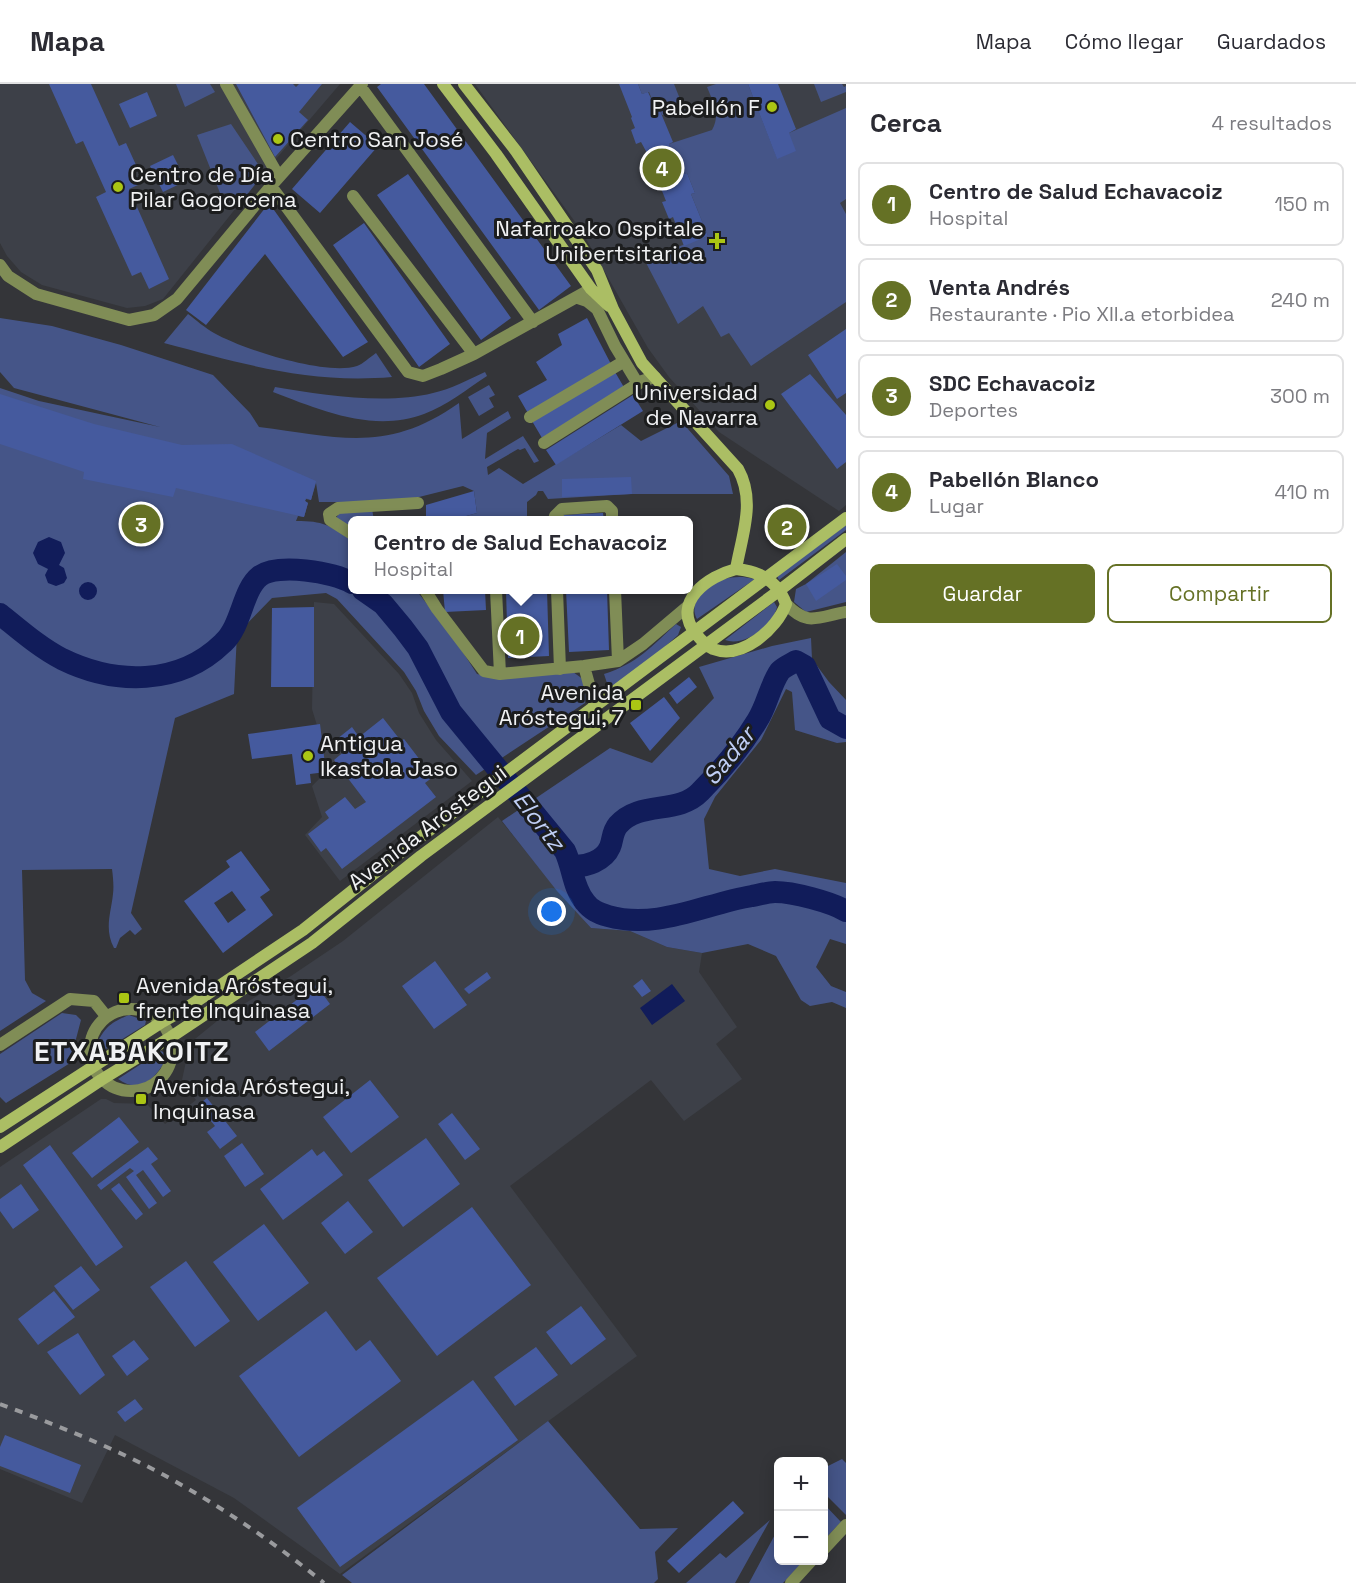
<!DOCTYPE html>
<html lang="es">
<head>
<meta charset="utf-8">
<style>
  :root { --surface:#fff; --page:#f2f2f3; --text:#2b2b33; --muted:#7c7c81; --line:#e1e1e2; --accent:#657125 }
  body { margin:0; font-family:"Space Grotesk",sans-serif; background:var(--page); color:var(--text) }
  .controls { position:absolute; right:18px; bottom:18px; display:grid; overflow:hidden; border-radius:9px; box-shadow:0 3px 15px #0003 }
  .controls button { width:54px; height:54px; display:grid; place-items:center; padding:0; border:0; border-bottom:2px solid var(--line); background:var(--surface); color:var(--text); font:30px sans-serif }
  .you { position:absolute; left:552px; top:828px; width:21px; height:21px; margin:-15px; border:4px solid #fff; border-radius:50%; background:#1a73e8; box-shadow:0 0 0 9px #1a73e833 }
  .badge { display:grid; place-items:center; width:39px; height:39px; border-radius:50%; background:var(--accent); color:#fff; font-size:20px; font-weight:700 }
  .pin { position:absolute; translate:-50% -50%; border:3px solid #fff; box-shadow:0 2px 6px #0006 }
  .popup { position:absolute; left:348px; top:432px; width:345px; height:78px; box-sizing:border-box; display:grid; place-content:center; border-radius:9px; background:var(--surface); filter:drop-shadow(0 2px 4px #0005); font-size:20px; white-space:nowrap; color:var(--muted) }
  .popup b { font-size:22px; color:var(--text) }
  .popup::after { content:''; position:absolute; left:50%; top:100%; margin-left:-12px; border:12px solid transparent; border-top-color:var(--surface) }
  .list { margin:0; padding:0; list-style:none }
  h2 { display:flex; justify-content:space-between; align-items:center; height:78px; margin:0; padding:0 24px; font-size:26px }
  h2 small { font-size:20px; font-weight:400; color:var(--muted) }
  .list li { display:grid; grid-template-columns:39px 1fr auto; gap:18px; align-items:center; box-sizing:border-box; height:84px; margin:0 12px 12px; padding:0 12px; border:2px solid var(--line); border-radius:9px }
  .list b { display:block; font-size:22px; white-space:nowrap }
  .list p { margin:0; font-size:20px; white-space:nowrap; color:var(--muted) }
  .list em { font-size:20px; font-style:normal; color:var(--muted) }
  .actions { display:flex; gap:12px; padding:18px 24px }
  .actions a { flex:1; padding:14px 0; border:2px solid var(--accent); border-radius:9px; text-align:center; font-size:21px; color:var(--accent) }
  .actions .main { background:var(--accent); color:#fff }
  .map { position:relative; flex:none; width:846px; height:1499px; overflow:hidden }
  header { display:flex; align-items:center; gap:36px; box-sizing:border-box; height:84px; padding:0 30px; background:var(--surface); border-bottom:2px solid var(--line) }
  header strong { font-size:28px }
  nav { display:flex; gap:33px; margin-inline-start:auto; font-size:21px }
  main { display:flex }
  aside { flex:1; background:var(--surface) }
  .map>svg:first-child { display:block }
  .built { fill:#3d4048 }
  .green { fill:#455588 }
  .water { fill:#111c5a }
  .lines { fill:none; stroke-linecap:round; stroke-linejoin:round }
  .river { stroke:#111c5a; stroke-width:22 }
  .building { fill:#455a9e; fill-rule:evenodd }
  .minor { stroke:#808d56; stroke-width:12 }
  .tertiary { stroke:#808d56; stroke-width:12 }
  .secondary { stroke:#abbe64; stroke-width:12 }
  .rail { stroke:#9a9b9e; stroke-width:4; stroke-dasharray:8 8; stroke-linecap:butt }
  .poi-dot { fill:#abc614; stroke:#1c1d1e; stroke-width:2 }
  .labels { text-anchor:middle; stroke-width:6; stroke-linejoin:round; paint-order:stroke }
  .poi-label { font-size:22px; fill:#f0f1f3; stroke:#1c1d1e; text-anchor:start }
  .street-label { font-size:22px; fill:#f0f1f3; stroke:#1c1d1e }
  .water-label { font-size:24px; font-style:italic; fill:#c0cff6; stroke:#1c1d1e }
  .district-label { font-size:28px; font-weight:bold; letter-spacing:1.5px; fill:#f0f1f3; stroke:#1c1d1e }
</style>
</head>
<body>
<header>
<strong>Mapa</strong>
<nav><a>Mapa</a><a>Cómo llegar</a><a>Guardados</a></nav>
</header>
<main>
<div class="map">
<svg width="846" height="1499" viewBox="0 0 846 1499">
  <rect width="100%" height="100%" fill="#343539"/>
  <path class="built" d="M0,0H340L264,89L163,215L145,222L127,224L42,201L21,188L7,172L0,159Z
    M475,0H846V421L839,427L719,348L669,293L648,264L581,146Z
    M314,518L334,520L399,590L412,609L419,629L436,656L472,697L340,797L305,751L322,733L312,702L326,688L319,648L312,625Z
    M498,733L557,806L591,844L630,847L667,863L702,869L699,888L737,943L716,960L742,995L684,1037L651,996L510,1102L637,1272L340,1490L234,1414L115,1351L82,1419L0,1385V1083L101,1015H106L114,1019L147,1020L165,1040L196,1016L182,996L190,959L222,933L291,892L343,857Z"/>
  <path class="green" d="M176,0H210L215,8L185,23Z
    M638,0H674L686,30L674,34L670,30L662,31L658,22L655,23L649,8L642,10Z
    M716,0H748L777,74L789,49L846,24V115L840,119L846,130V218L751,282L729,249L721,253L703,222L678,240L644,175L708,152L691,110L695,109L687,89L675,93L670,79L675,76L669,60L712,46C721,30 713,18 707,3Z
    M814,0H842L844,3L846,2V8L821,18Z
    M231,40L264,89L238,122L231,110L220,109L197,51Z
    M188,230C196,236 205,244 214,249C242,265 325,292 357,282C363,280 370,273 376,269L392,293C308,300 244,280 164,259Z
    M0,234L52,242L121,261L213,291L250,329L259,343C339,353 387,370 459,319L462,355L508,327L511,334L487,349L485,375L523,352L539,377L534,379L525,364L520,366L518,365L487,383L488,391L499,384L523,400L621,341L641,357L681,337L729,392L733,410H631L548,415L543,407H538L536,411L527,418V435L452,436L477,429L474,407L463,402L399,418H319L316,399L311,416L306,415L305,417L308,419L304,433L298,432L296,437C324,437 329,441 352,456V506H416L453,553L477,590L487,592L573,588L587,598V611L585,619L476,691L439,652L424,627L416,607L404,588L337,515L326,509L272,514L237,550L234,610L175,634L131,829L142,845L135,851L130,846L120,854L116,864H114C104,845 111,829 113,810C114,802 113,793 112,785L22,786L25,896L32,909L46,917L0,947V304L39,317L160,343L14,304L0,288Z
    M485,288L487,292C467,305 446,322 424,330C373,349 320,326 273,308L275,303C322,311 386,321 433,309C451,305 468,296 485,288Z
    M489,301L495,311L489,314L494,323L479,332L468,313Z
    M372,425L374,436H352V444L336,434L340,428Z
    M846,441V446L779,496L777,492Z
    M846,468V518L806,528L794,518L796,505L806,500Z
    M743,493L755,495L697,535C686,516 712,498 728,494C733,493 738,493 743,493Z
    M774,518L777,523C773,542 744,563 725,556Z
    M676,540L681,543L678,551L611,611L604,590C638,579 651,563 676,540Z
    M811,554L812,575L829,598L846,616V658L837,659L795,646L792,608L786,605L761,656L715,713L704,735L709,785L740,792L775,785L846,799V860L830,855L816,883L831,902L846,908V924L832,918L810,922L801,916L776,872L748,860L702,869L667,863L630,847L591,844L557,807L502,737L610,664L652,679L714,614L699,583L772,562Z
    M62,929L76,931L81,936L76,955L75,976L6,1019L0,1013V970Z
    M129,931L146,937L145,941L108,964L99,967L97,959C106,942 112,938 129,931Z
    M161,967L168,971C159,991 141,1012 118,995Z
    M548,1337L640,1445L678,1444L655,1468L658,1495L654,1499H352L342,1491Z
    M842,1375L846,1379V1431L824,1409V1384Z
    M824,1420L841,1438L824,1456Z
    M770,1436L735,1499H686L720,1469L726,1474Z
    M778,1445V1476L804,1477L783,1499H749Z"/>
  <path class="water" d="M49,453L61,458L65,469L59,481L64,484L67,494L64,499L56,502L48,499L45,491L48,485L38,480L33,469L38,458Z
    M79 507a9 9 0 1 1 18 0a9 9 0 1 1-18 0Z
    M672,900L685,917L652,941L640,924Z"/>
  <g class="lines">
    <path class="river" d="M363,506L383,520L403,544L418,564L451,628L565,767C573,784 573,804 585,818C591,826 598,829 608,832C657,846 704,820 752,812C759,811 767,808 775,808C793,808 831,818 846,827
      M0,530C20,546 39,563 62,575C115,601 179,602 223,559C242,542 242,506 260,492C278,479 333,488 352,499
      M572,782C586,783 604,777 610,763C613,756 612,748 618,741C640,716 678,731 700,708C722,686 741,663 757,637C767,622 770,601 780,587C784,583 791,580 796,577L805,582L830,635L846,644"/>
  </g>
  <path class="building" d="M49,0H91L119,62L126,59L136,81L130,84L138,101L129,105L169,195L149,205L141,188L132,192L96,113L106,108L83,57L76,60Z
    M236,0H293L296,3L299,0H322L299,28L308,36L275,73Z
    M381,0H424L571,202L539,226L377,3Z
    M619,0H638L642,10L648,8L655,23L658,22L673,58L669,60L675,76L670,79L675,93L687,89L695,109L691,110L708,152L684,162L673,133L669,135L662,118L666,117L647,69L641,58L636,60L631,46L635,44L631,34L632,33Z
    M748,0H778L796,45L789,49L796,67L777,75Z
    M147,8L157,32L130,44L119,20Z
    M350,38L378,62L320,129L292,105Z
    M173,71L186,97L163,108L150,82Z
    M408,90L511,234L481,256L377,111Z
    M269,119L368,258L343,273L265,170L206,241L186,226Z
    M364,139L450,260L419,283L333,161Z
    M587,234L612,282L529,331L518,312L547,296L536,278L562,261L558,250Z
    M846,245V309L837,315L808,271Z
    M615,288L625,305L542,354L532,337Z
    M810,290L846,331V378L837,385L781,310Z
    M0,310L94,340L182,361L232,360L316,397L311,416L306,414L305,417L308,419L304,433L176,404L173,413L83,395L84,388L0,360Z
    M633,311L643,327L556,381L546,366Z
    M631,393L632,410L562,413V395Z
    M474,407L477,429L452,436H426V421Z
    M792,421L809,446L781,465L764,441Z
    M603,429L604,436H563V431Z
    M837,480L846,492V496L816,517L806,500Z
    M443,506H485L486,526L445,528Z
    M506,506H547L549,572L508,574Z
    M566,506H607L609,566L569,568Z
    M314,523V603H271L272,524Z
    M689,593L697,603L677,620L669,609Z
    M664,613L680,634L650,667L630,639Z
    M383,634L401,657L404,655L433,693L425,699L436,713L342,785L326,764L321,768L308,750L329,734L325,728L345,713L355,725L366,718L334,676L346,666L337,655L352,643L359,653Z
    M320,640L326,688L310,690L311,699L296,701L292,670L252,675L248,650Z
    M241,767L270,806L260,813L273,831L223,869L184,817L230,783L226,777ZM232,807L246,826L228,839L214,819Z
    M435,877L467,921L434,945L402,902Z
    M487,888L491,894L469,910L464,905Z
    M642,895L651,907L642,913L633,902Z
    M316,901L330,920L269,967L255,948Z
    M370,996L399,1033L351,1069L323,1033Z
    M207,1014L237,1052L220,1065L207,1048L215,1042L198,1021Z
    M452,1029L480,1065L465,1076L438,1040Z
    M119,1033L139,1058L92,1094L72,1069Z
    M426,1054L460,1100L403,1143L368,1096Z
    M242,1059L264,1090L245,1103L224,1072Z
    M50,1061L123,1163L96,1182L23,1081Z
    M148,1063L158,1075L151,1080L171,1107L163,1113L143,1086L136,1091L157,1119L149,1125L126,1093L134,1087L130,1084L101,1106L97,1101Z
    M312,1065L317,1072L324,1067L343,1091L283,1136L260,1105Z
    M119,1099L143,1130L136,1136L111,1105Z
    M21,1100L39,1126L13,1145L0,1127V1115Z
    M348,1117L373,1148L345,1170L321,1139Z
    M472,1123L531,1201L437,1272L377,1194Z
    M264,1140L309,1199L258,1237L213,1178Z
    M186,1177L230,1237L195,1263L150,1203Z
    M81,1182L100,1206L73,1226L54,1202Z
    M54,1207L75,1233L38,1261L18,1235Z
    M581,1222L606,1255L571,1281L546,1248Z
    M326,1227L356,1267L370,1256L401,1297L299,1373L239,1292Z
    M78,1249L105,1291L80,1311L47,1268Z
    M134,1256L149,1275L127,1292L112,1272Z
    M536,1263L558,1291L515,1322L494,1293Z
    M473,1296L518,1356L340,1483L297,1424Z
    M135,1315L143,1325L125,1338L117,1328Z
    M5,1351L81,1381L70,1409L0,1382V1363Z
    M733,1417L744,1429L679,1489L667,1477Z"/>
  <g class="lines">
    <path class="minor" d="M226,0L279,93
      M360,2L533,238
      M271,102L408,288L423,292L441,285L474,270L591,205
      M353,112L474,270
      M0,181L8,192L36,210L129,236L154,231L177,215L271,102L362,0
      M578,214L587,217L597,225L615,262L638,300
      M530,333L623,278
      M544,359L642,297L655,293
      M554,436L555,432L562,425L607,422L612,427V436
      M352,450L330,436L329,430L338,424L418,419
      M425,506L437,525L484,587L500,590L584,582L618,577L643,560L688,522
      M496,506L500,590
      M557,506L560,585
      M615,506L618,577
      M786,520C808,543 817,533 846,528
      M584,582L595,622
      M90 966a41 41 0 1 1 82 0a41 41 0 1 1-82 0Z
      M0,961L70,915L94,917L106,932"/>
    <path class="tertiary" d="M824,1465L846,1441
      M791,1499L812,1476"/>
    <path class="secondary" d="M443,0L496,70L591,205L609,222
      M464,0L516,67L597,186L613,225L642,279L738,385C756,417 742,451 736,485
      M736,485C759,487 778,497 786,520C777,545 742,576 713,565C706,562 701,556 696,550C670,518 709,492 736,485Z
      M0,1043L162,938L185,925L303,846L411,760L846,434
      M0,1063L101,996L171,953L312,859L421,772L780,506L846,455"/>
    <path class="rail" d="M0,1320C56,1341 112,1363 164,1391C220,1422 274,1458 324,1499"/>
  </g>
  <g class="poi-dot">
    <circle cx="772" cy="23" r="6"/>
    <circle cx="278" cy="55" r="6"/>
    <circle cx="118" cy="103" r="6"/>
    <path d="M714 148h6v6h6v6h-6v6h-6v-6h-6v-6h6z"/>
    <circle cx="770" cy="321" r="6"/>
    <rect x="630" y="615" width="12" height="12" rx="3"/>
    <circle cx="308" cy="672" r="6"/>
    <rect x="118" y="908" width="12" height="12" rx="3"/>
    <rect x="135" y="1009" width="12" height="12" rx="3"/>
  </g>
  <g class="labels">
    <g class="poi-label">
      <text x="760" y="31" text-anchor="end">Pabellón F</text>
      <text x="290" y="63">Centro San José</text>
      <text x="130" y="98">Centro de Día<tspan x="130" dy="25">Pilar Gogorcena</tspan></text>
      <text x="704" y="152" text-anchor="end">Nafarroako Ospitale<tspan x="704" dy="25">Unibertsitarioa</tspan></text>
      <text x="758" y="316" text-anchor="end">Universidad<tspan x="758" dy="25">de Navarra</tspan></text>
      <text x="624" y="616" text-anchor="end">Avenida<tspan x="624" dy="25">Aróstegui, 7</tspan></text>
      <text x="320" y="667">Antigua<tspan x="320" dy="25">Ikastola Jaso</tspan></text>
      <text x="136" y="909">Avenida Aróstegui,<tspan x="136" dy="25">frente Inquinasa</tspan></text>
      <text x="153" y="1010">Avenida Aróstegui,<tspan x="153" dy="25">Inquinasa</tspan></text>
    </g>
    <g class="street-label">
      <text transform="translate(427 743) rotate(-37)" y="8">Avenida Aróstegui</text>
    </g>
    <g class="water-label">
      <text transform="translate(729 672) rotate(-51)" y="8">Sadar</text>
      <text transform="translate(539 737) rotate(52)" y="8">Elortz</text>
    </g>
    <g class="district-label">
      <text x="132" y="977">ETXABAKOITZ</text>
    </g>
  </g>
</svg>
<div class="controls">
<button>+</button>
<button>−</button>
</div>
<div class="you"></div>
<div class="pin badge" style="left:520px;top:552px">1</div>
<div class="popup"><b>Centro de Salud Echavacoiz</b>Hospital</div>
<div class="pin badge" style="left:787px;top:443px">2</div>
<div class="pin badge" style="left:141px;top:440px">3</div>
<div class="pin badge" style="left:662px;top:84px">4</div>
</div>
<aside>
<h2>Cerca<small>4 resultados</small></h2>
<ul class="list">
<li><span class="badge">1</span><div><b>Centro de Salud Echavacoiz</b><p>Hospital</p></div><em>150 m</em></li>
<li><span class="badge">2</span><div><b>Venta Andrés</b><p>Restaurante · Pio XII.a etorbidea</p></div><em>240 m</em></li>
<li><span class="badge">3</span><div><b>SDC Echavacoiz</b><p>Deportes</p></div><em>300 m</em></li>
<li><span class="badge">4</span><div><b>Pabellón Blanco</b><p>Lugar</p></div><em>410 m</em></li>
</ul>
<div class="actions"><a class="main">Guardar</a><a>Compartir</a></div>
</aside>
</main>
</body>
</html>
